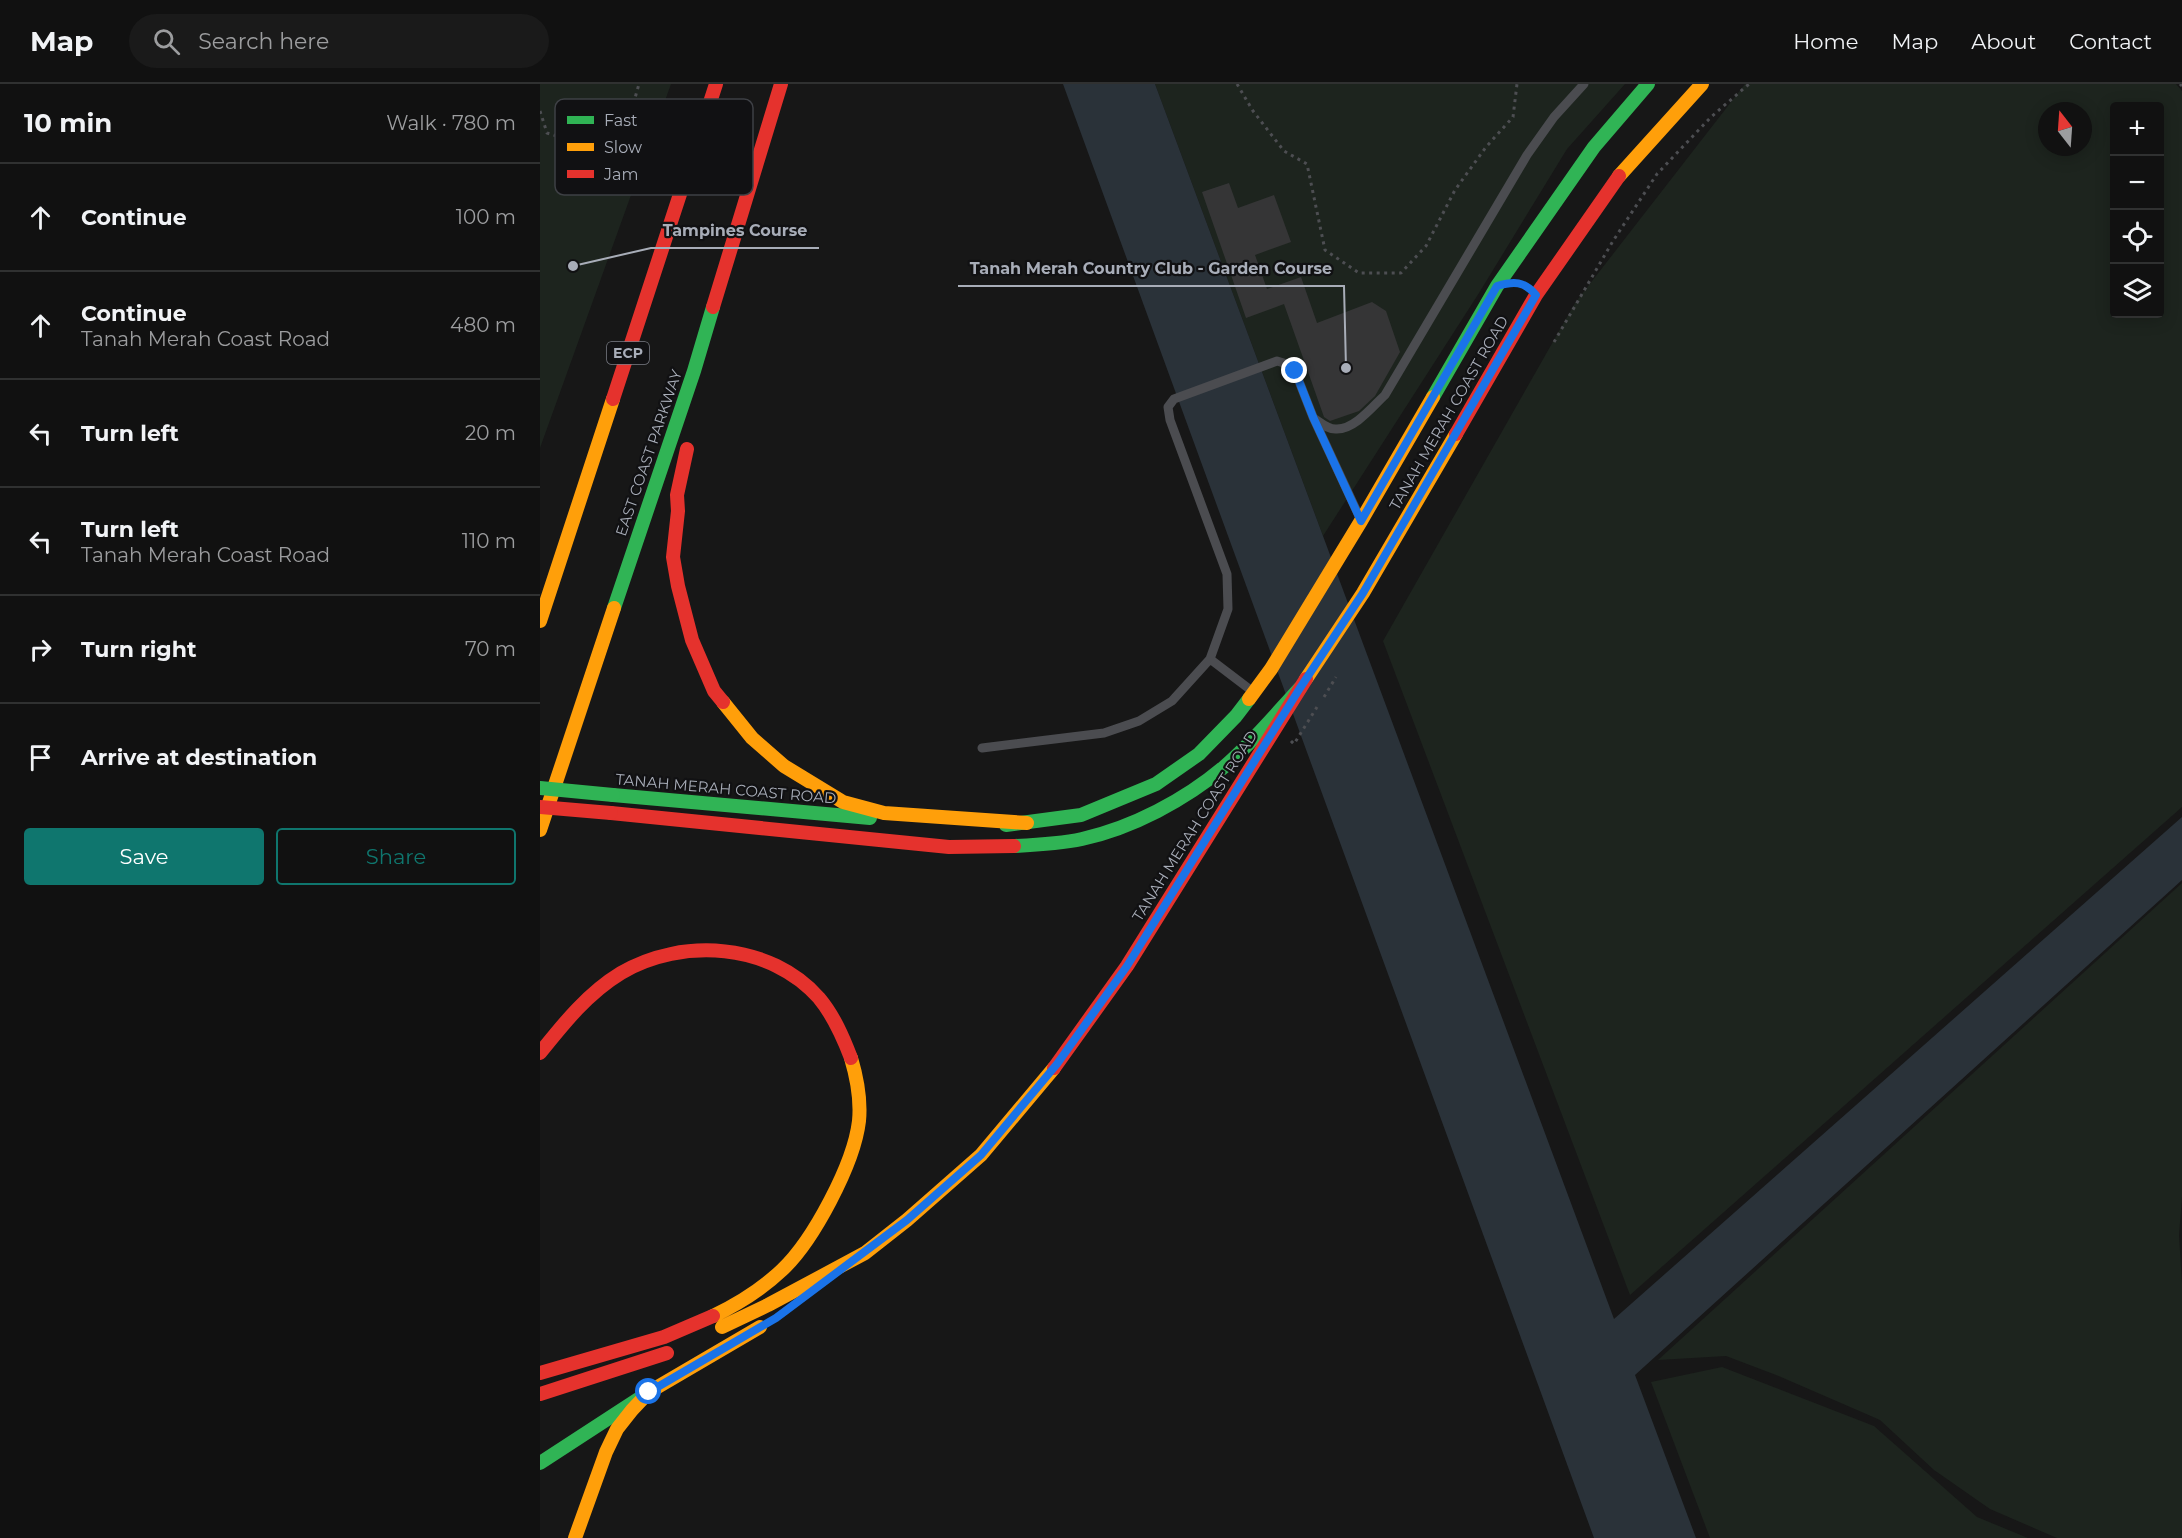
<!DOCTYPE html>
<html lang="en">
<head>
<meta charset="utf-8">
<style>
  :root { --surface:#111; --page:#1a1a1a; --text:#f1f3f6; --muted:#9c9d9f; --line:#303131; --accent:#0f766e }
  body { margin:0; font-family:Montserrat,sans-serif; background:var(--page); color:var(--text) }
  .controls { position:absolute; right:18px; top:18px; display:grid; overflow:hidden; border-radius:6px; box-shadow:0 3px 15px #0003 }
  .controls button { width:54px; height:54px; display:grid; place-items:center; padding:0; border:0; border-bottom:2px solid var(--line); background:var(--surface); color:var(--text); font:30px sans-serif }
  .compass { position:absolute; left:1498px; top:18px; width:54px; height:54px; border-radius:50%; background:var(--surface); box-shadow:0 3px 15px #0003; rotate:343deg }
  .stop { position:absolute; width:18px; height:18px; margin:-14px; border:4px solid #1a73e8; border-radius:50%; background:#fff }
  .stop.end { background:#1a73e8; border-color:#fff; box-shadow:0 2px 6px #0008 }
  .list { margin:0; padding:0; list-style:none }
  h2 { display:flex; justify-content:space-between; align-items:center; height:78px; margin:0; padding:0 24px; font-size:26px }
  h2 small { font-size:20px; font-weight:400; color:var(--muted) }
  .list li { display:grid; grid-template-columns:39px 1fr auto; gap:18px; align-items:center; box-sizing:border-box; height:108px; padding:0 24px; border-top:2px solid var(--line) }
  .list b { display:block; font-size:22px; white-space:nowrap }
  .list p { margin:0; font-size:20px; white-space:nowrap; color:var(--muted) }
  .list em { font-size:20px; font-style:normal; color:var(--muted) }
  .actions { display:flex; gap:12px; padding:18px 24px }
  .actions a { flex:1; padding:14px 0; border:2px solid var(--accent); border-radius:6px; text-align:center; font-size:21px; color:var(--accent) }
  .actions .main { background:var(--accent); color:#fff }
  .icon { flex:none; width:33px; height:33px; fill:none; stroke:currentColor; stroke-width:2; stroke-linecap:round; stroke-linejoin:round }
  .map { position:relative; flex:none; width:1642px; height:1454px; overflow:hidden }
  header { display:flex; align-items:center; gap:36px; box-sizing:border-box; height:84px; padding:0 30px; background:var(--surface); border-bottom:2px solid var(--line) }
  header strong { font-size:28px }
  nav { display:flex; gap:33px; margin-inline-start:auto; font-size:21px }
  .search { width:420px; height:54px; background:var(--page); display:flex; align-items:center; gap:15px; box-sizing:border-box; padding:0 21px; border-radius:33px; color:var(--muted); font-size:22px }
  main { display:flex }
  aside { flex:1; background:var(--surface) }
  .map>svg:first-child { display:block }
  .green { fill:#1d241e; fill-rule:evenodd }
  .water { fill:#2a3239 }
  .building { fill:#353536 }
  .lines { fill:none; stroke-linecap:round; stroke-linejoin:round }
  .path { stroke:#4d4e52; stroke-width:3; stroke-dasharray:3 4.5; stroke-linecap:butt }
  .lane { stroke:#4b4c50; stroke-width:9 }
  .fast { stroke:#30b455; stroke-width:14 }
  .slow { stroke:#ff9f0a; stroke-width:14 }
  .jam { stroke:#e5322d; stroke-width:14 }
  .fast-bridge { stroke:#30b455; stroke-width:14 }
  .jam-bridge { stroke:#e5322d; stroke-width:14 }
  .route { stroke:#1a73e8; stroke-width:8 }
  .labels { text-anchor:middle; stroke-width:4.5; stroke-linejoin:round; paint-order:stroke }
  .shield { fill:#111113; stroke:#7b7e86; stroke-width:1.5 }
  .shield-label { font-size:14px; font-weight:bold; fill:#a8adb8 }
  .street-label { font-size:15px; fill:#a8adb8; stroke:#111113 }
  .key { fill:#111113; stroke:#3e4045; stroke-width:1.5 }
  .key-label { font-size:16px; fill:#a8adb8 }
  .leader { fill:none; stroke:#a8adb8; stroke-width:2 }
  .callout-dot { fill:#a8adb8; stroke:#111113; stroke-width:2 }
  .callout-label { font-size:16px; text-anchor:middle; font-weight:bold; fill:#a8adb8; stroke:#111113; stroke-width:4.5; stroke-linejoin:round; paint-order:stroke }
</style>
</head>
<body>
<header>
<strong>Map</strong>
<div class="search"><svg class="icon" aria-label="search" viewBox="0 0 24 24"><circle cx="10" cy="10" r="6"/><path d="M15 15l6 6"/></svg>Search here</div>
<nav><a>Home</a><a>Map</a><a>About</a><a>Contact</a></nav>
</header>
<main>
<aside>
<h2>10 min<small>Walk · 780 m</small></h2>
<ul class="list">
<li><svg class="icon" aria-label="ahead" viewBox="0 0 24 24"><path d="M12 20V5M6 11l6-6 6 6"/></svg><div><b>Continue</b></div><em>100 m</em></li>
<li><svg class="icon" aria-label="ahead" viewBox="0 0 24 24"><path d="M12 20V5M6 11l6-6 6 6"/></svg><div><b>Continue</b><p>Tanah Merah Coast Road</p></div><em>480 m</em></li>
<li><svg class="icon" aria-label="left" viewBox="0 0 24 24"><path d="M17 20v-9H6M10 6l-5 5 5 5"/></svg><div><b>Turn left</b></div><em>20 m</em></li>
<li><svg class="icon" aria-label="left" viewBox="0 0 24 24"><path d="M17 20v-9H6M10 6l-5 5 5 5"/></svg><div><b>Turn left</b><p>Tanah Merah Coast Road</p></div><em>110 m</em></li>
<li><svg class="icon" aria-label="right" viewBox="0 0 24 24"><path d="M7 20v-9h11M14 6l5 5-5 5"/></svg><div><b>Turn right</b></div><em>70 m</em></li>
<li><svg class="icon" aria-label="arrive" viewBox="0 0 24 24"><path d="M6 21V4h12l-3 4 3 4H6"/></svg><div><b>Arrive at destination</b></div></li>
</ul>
<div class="actions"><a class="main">Save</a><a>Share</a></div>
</aside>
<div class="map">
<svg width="1642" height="1454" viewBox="0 0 1642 1454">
  <rect width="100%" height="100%" fill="#171717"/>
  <path class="green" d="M0,0H131L0,364Z
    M615,0H1085L1027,65L939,209L783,452Z
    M1205,0H1636L1642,7V723L1090,1211L843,557L1035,219ZM1620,22V230H1574V22ZM1507,27H1543V63H1507Z
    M1642,799V1113L1639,1151L1642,1200V1454H1517L1450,1425L1394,1386L1340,1336L1241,1293L1186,1272L1118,1276Z
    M1182,1283L1334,1342L1437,1433L1488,1454H1170L1111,1298Z"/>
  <path class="water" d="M523,0H615L1074,1235L1642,733V796L1095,1291L1156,1454H1054Z"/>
  <path class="building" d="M689,99L698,124L734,111L751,158L715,171L727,205L761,193L777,239L832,218L846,227L860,268L835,312L819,327L790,337L784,333L744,220L706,234L662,108Z"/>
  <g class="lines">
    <path class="path" d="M697,0L713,27L744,67L767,80L785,166L819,189H861L886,162L915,106L946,63L973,33L977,0
      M1640,0L1642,2
      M0,27L7,49L60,65L93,21L99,0
      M1014,258L1073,157L1117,90L1171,33L1209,0
      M784,613L796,593
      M751,657L754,660L777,623"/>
    <path class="lane" d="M775,335C781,339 789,346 797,345C815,345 833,322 845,311L987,71L1014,33L1044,0
      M670,575L712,607
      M442,664L564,649L599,637L632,617L670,575L688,525L687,490L630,336L628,323L634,315L737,277L747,280L755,287L773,333L819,432"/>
    <path class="fast" d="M893,313L957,202L1054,63L1108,0
      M74,524L154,287L173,223
      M73,711L330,734
      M466,741L541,731L616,700L659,670L696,632L709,615
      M474,762C496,761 519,760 542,755C592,744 645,716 684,683C712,659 735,631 760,604
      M0,1379L109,1308"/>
    <path class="slow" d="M1079,92L1162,0
      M0,537L73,315
      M766,595L823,509L916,350
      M709,615L731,585L821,437L893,313
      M183,618L212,654L244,682L303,718L344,729L487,739
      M0,746L74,524
      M173,1232C198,1220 222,1205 242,1186C273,1157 314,1080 319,1037C321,1016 317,994 311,974
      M182,1243L228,1221L325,1169L367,1136L441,1071L514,984
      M35,1454L66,1368L77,1345L92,1326L109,1308L220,1243"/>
    <path class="jam" d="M173,223L241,0
      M73,315L176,0
      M916,350L996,211L1079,92
      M147,365L137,411L138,427L133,473L138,502L152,556L174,607L183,618
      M71,729L409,763L474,762
      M0,969C24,939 48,909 81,889C142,853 231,859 279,914C294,932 303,953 311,974
      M514,984L587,882L766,595
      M0,1289L124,1253L173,1232
      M0,1310L127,1269"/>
    <path class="fast-bridge" d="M0,704L73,711"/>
    <path class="jam-bridge" d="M0,723L71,729"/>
  </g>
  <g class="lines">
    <path class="route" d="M109,1308L236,1234L367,1136L441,1071L517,980L587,882L760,604L823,509L996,211C984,197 974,197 957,202L821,437L773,333L755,287"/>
  </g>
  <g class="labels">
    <rect class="shield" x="67" y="258" width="42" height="22" rx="4.5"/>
    <g class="shield-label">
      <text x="88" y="274">ECP</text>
    </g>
    <g class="street-label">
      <text transform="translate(909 329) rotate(-60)" y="5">TANAH MERAH COAST ROAD</text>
      <text transform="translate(109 369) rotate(-71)" y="5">EAST COAST PARKWAY</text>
      <text transform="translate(186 705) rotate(5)" y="5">TANAH MERAH COAST ROAD</text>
      <text transform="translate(655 742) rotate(-58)" y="5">TANAH MERAH COAST ROAD</text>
    </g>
  </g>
  <rect x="15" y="15" width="198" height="96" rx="9" class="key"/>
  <rect x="27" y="32" width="27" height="8" fill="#30b455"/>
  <rect x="27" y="59" width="27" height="8" fill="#ff9f0a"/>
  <rect x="27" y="86" width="27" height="8" fill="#e5322d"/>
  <g class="key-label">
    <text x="64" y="42">Fast</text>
    <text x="64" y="69">Slow</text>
    <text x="64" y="96">Jam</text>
  </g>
  <path class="leader" d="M33 182L111 164H279M806 284L804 202H418"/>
  <g class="callout-dot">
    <circle cx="33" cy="182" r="6"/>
    <circle cx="806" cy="284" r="6"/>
  </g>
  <g class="callout-label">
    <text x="195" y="152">Tampines Course</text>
    <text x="611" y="190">Tanah Merah Country Club - Garden Course</text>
  </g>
</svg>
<div class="controls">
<button>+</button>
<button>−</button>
<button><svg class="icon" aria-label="locate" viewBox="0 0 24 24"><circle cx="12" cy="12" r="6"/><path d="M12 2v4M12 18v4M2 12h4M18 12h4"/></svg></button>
<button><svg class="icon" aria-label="layers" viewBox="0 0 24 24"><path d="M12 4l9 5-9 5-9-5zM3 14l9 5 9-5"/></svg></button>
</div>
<svg class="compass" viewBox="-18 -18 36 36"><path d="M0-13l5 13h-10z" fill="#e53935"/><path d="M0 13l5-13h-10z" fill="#9c9d9f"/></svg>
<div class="stop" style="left:109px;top:1308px"></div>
<div class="stop end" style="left:755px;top:287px"></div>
</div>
</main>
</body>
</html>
